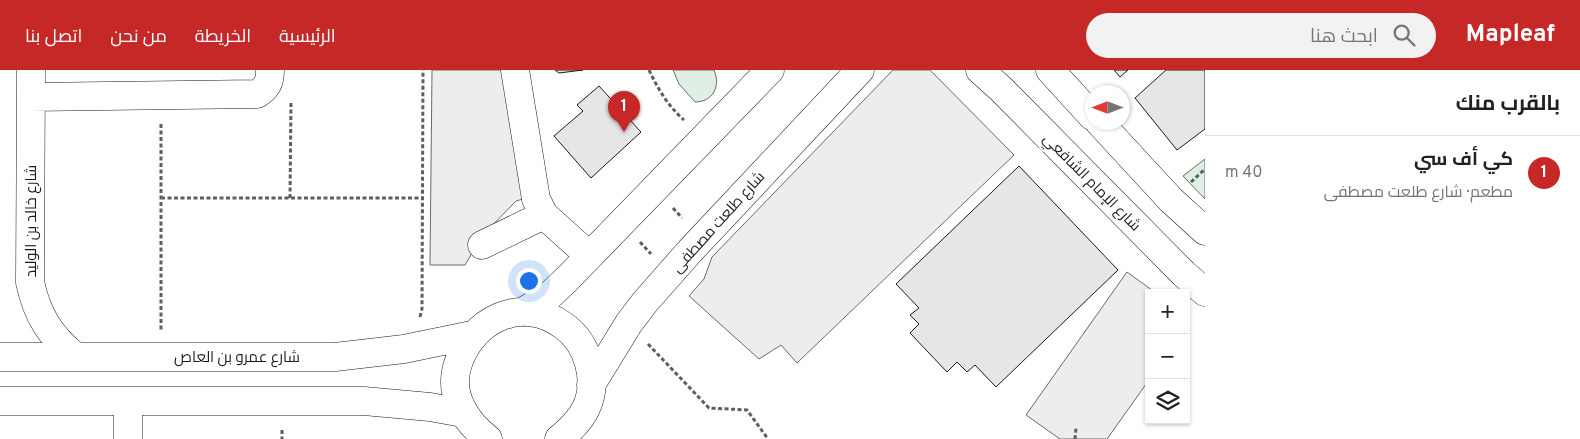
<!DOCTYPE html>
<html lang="ar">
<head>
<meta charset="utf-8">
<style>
  :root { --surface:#fff; --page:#f2f2f2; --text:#202124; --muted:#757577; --line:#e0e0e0; --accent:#c62828 }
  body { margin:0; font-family:Overpass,Cairo,sans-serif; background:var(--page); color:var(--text); direction:rtl }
  .controls { position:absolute; right:15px; bottom:15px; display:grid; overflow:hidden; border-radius:0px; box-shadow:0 1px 4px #0004 }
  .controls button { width:45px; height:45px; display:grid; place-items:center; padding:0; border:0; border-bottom:1px solid var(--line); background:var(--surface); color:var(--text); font:25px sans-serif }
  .compass { position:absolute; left:1085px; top:15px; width:45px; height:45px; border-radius:50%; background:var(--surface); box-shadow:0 1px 4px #0004; rotate:270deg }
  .you { position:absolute; left:528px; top:210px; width:18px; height:18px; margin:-12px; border:4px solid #fff; border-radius:50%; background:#1a73e8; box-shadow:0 0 0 8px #1a73e833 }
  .badge { display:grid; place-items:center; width:32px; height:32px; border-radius:50%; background:var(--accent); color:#fff; font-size:16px; font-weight:700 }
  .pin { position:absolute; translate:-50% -41px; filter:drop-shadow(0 1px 2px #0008) }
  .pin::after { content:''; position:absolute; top:26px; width:18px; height:15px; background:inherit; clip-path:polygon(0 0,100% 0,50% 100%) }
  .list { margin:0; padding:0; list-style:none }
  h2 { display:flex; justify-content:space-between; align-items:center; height:65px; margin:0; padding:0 20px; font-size:21px }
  h2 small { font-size:16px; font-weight:400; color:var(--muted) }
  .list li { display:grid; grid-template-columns:32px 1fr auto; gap:15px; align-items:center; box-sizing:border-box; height:75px; padding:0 20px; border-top:1px solid var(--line) }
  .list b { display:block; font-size:19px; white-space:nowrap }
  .list p { margin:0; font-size:16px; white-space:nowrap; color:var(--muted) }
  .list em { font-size:16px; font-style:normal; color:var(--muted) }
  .icon { flex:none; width:28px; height:28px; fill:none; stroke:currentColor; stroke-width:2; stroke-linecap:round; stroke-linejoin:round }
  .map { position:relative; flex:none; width:1205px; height:369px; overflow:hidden; direction:ltr }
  header { display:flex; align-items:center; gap:30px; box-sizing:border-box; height:70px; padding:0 25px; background:var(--accent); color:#fff }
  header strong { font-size:24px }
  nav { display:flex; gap:28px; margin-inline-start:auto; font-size:18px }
  .search { width:350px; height:45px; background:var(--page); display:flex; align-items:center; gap:12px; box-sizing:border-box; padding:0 18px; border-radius:28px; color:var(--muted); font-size:19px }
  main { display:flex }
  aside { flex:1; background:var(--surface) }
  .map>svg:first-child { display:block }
  .green { fill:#e0efe3; stroke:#6a6a6a }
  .parking { fill:#ededed; stroke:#6a6a6a }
  .building { fill:#e6e6e6; stroke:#1a1a1a }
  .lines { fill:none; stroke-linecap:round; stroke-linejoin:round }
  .minor-casing { stroke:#1a1a1a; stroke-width:29 }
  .path { stroke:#5f5f5f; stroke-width:3; stroke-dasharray:4 2.5; stroke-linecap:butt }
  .minor { stroke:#fff; stroke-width:28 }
  .labels { text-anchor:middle; stroke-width:4; stroke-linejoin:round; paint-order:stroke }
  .street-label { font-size:15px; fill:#1a1a1a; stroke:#fff }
</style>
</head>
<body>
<header>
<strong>Mapleaf</strong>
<div class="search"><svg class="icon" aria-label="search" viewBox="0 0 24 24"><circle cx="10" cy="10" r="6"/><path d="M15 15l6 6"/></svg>ابحث هنا</div>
<nav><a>الرئيسية</a><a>الخريطة</a><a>من نحن</a><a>اتصل بنا</a></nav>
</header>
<main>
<aside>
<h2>بالقرب منك<small></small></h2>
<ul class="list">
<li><span class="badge">1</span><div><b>كي أف سي</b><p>مطعم · شارع طلعت مصطفى</p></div><em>40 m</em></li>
</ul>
</aside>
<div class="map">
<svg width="1205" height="369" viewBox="0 0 1205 369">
  <rect width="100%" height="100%" fill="#fff"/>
  <path class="green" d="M673,0H714C721,16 713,32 695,32L679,14Z
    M1205,89V129L1183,106Z"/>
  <path class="parking" d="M432,0H507L530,127L516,131L482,166L465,195H430Z
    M893,0H930L1014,85L797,293L781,275L759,289L689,226L704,209L712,187Z
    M1127,202L1156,223H1149V310L1107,369H1060L1026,345Z"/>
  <path class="building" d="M555,0H583L559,3Z
    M1114,0H1128L1120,7Z
    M1166,0H1205V59L1177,80L1135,28Z
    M599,16L641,62L591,108L554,66L583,41L577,35Z
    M1019,96L1118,200L996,317L975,295L967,302L957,292L947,302L910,263L919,254L910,245L919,238L896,214Z"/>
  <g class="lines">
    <defs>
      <path id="minor" d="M31,0L30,212C37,245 50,266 76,287
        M515,0L536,129L544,145L584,181L586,189
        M980,0L1002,20L1184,204L1205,222
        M1050,0L1092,46
        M31,27L257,24C267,18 270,12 270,0
        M1099,52L1171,130L1205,161
        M482,175L544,145
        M522,242L547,228L567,209L770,0
        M0,287H335L404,279L472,265
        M591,315L629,253L645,232L690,181L860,0
        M0,331H364L430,337L463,343
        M128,369V331
        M488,369C466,352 449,326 457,297C470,250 522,224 564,256C588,273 599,311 586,338C580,351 570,360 559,369"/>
    </defs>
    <use href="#minor" class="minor-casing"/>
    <path class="path" d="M649,0C658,19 668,36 684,50
      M161,54V260
      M1191,112L1205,99
      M161,128H423
      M290,128L291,31
      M673,138L682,148
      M640,172L651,184
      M420,247L422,239L423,0
      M648,274L709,338L747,340L768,369
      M282,360V369
      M1075,369L1076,358"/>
    <use href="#minor" class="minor"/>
  </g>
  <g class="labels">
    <g class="street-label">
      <text transform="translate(1092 112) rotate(45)" y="5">شارع الإمام الشافعي</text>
      <text transform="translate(31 151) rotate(-90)" y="5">شارع خالد بن الوليد</text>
      <text transform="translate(718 152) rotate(-48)" y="5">شارع طلعت مصطفى</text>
      <text x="237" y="292">شارع عمرو بن العاص</text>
    </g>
  </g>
</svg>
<div class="controls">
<button>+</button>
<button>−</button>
<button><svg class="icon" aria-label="layers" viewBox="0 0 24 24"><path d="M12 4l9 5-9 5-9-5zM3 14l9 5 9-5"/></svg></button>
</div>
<svg class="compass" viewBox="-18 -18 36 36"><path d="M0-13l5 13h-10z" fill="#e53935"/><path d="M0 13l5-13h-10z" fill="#757577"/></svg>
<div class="you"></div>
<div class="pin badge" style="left:624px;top:62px">1</div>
</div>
</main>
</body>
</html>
